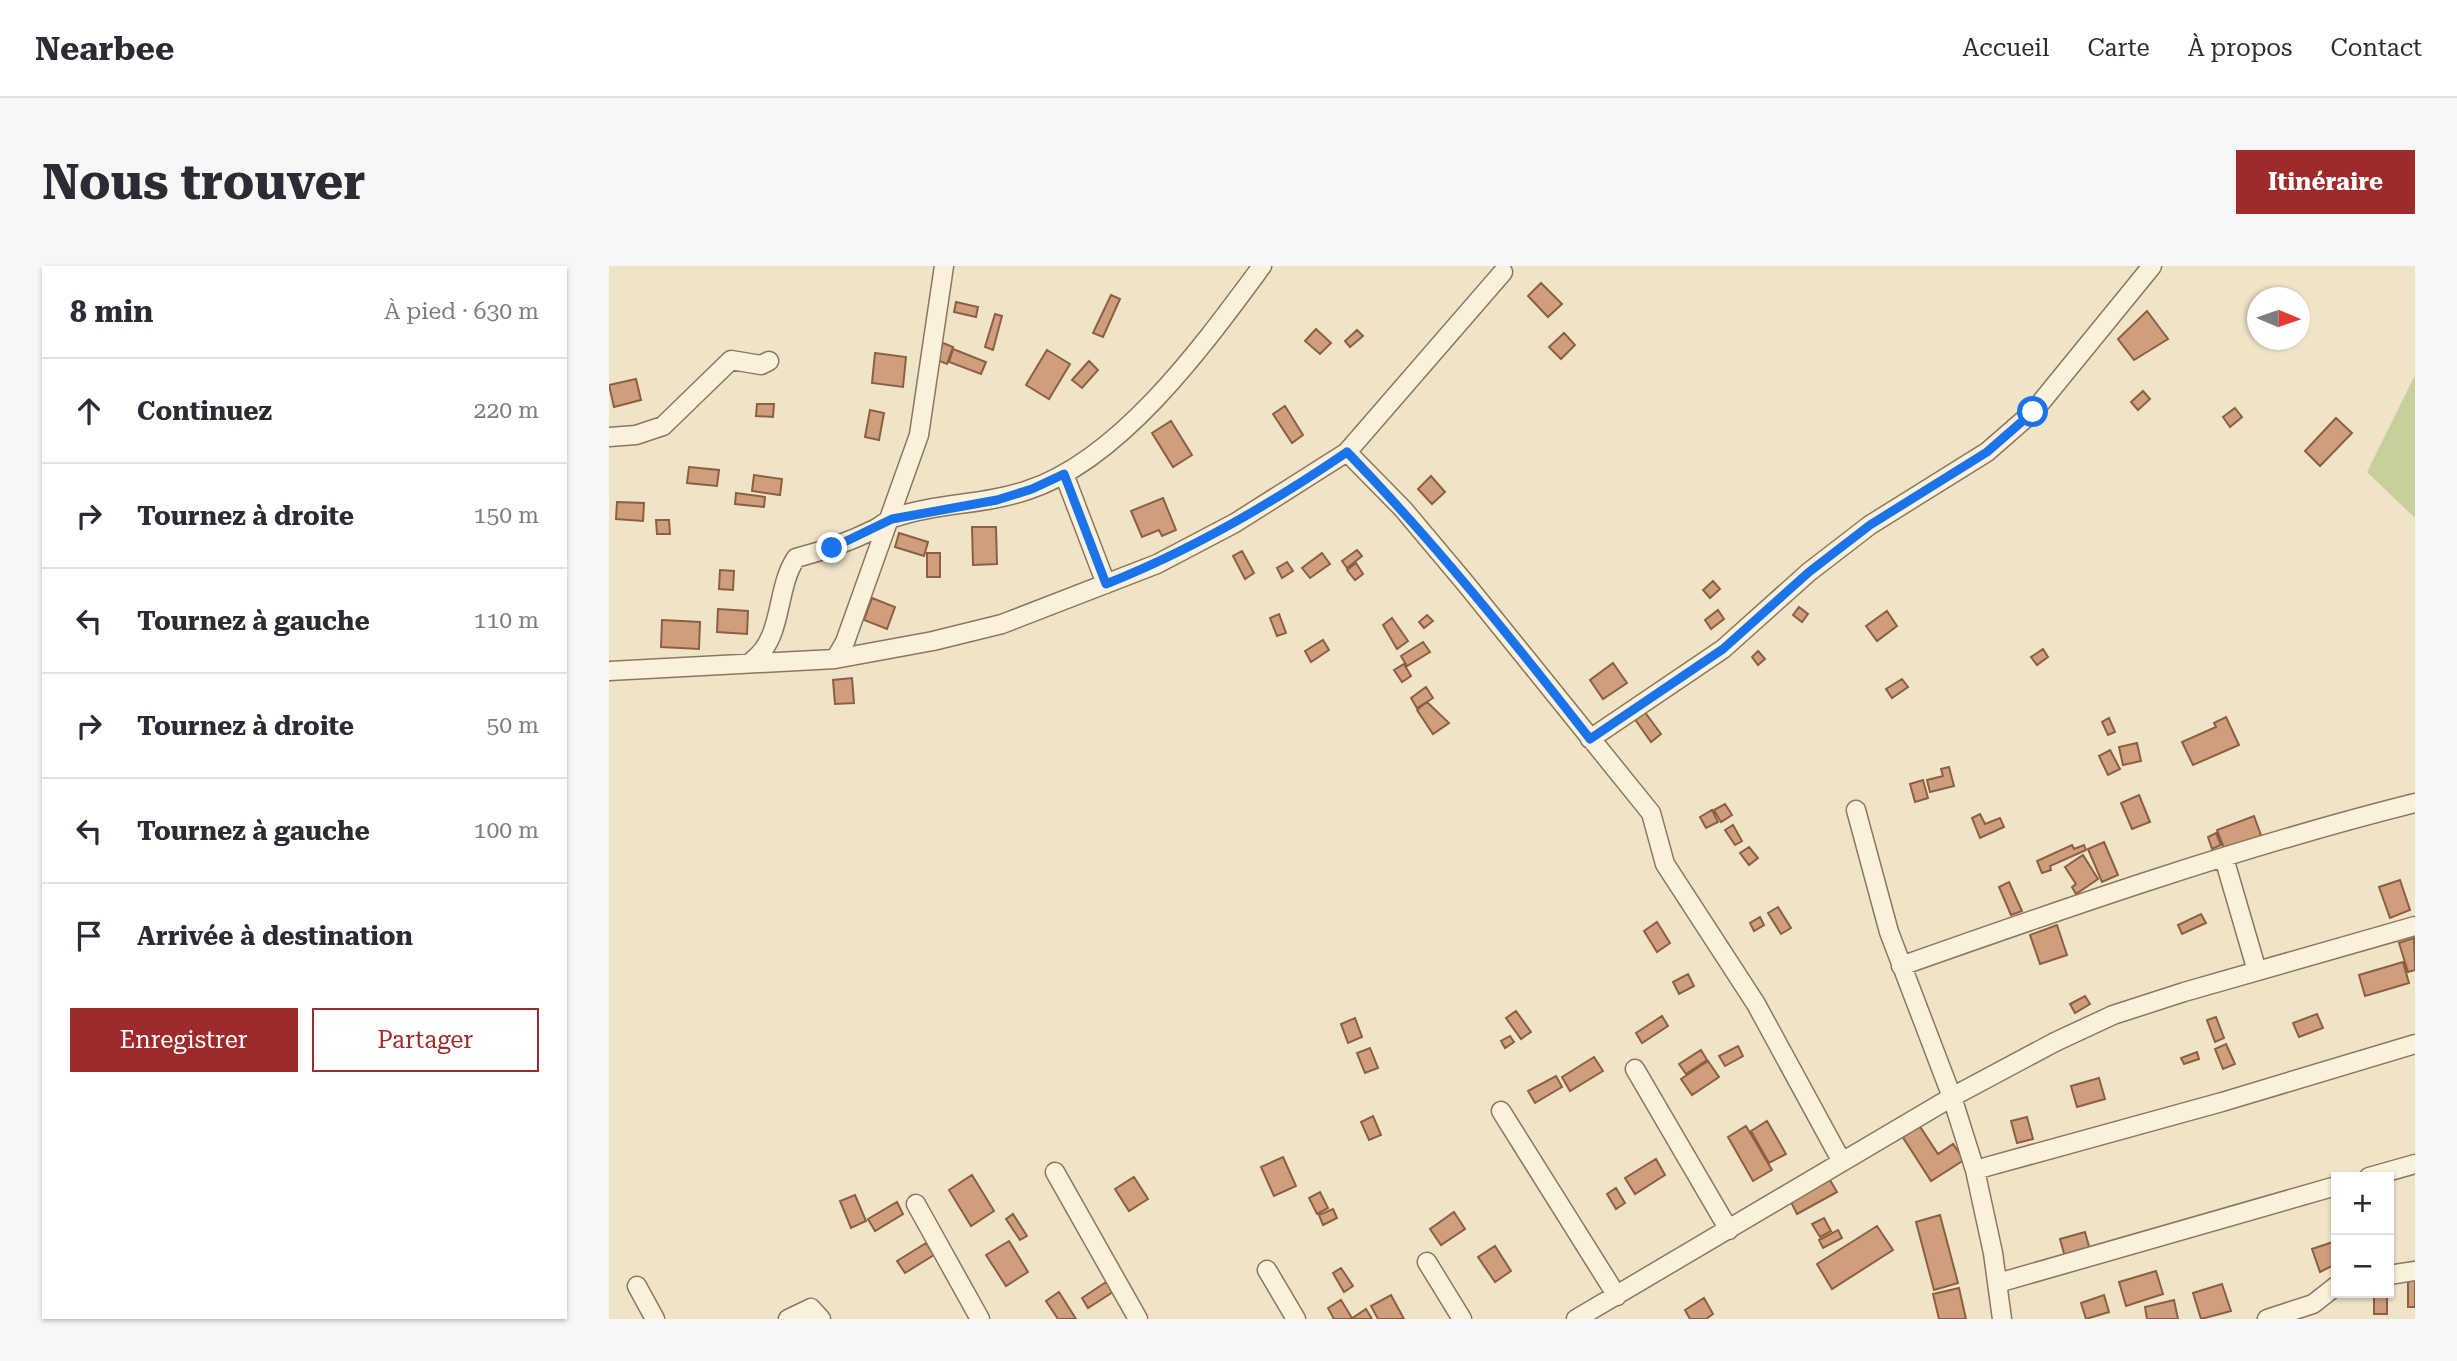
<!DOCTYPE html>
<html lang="fr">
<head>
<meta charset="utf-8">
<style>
  :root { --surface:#fff; --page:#f7f7f7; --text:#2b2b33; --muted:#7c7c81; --line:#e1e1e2; --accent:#9e2a2b }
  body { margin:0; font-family:"Roboto Serif",serif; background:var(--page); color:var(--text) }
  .controls { position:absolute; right:21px; bottom:21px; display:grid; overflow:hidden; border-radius:0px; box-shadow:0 2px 5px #0004 }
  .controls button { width:63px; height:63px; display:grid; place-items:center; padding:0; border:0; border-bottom:2px solid var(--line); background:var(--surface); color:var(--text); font:35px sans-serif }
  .compass { position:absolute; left:1638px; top:21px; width:63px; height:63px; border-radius:50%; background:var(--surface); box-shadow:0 2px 5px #0004; rotate:92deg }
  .stop { position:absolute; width:21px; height:21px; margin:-16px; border:5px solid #1a73e8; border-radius:50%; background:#fff }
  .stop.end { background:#1a73e8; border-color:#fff; box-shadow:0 2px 7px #0008 }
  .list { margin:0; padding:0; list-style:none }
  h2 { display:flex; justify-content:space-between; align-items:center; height:91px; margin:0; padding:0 28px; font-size:30px }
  h2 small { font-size:23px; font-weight:400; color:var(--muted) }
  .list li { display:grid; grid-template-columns:46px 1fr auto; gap:21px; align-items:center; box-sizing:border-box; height:105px; padding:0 28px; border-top:2px solid var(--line) }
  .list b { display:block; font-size:26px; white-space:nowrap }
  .list em { font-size:23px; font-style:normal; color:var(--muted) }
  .actions { display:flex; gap:14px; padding:21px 28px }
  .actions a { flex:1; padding:16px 0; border:2px solid var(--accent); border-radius:0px; text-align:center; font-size:24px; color:var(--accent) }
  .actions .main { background:var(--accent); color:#fff }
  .icon { flex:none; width:38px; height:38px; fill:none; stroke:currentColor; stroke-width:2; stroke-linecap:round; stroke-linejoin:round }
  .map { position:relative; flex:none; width:1806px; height:1053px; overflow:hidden; border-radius:0px }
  header { display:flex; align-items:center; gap:42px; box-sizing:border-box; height:98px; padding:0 35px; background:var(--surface); border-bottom:2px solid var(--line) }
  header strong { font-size:33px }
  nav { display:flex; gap:38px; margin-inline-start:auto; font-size:24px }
  .intro { display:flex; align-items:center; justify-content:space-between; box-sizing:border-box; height:168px; padding:0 42px }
  h1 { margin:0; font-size:49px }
  .button { padding:18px 32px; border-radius:0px; background:var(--accent); color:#fff; font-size:24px; font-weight:700 }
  main { display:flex; gap:42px; padding:0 42px }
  aside { flex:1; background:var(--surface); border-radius:0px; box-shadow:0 2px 5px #0004 }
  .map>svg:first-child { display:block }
  .green { fill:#c9cf9b }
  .building { fill:#cf9f7d; stroke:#8d5f41; stroke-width:2 }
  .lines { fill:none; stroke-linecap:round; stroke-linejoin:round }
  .minor-casing { stroke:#8d765c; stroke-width:21 }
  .minor { stroke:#faf1dc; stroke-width:18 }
  .route { stroke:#1a73e8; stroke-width:9 }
</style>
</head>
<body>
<header>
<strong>Nearbee</strong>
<nav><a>Accueil</a><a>Carte</a><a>À propos</a><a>Contact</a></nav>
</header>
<div class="intro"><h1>Nous trouver</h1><a class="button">Itinéraire</a></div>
<main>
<aside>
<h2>8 min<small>À pied · 630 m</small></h2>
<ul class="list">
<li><svg class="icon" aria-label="ahead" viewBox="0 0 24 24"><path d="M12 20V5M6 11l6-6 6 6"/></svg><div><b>Continuez</b></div><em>220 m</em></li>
<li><svg class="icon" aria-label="right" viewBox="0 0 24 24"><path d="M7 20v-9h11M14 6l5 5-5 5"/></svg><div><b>Tournez à droite</b></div><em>150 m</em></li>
<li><svg class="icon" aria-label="left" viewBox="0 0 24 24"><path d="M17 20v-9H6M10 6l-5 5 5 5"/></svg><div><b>Tournez à gauche</b></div><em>110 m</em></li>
<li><svg class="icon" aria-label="right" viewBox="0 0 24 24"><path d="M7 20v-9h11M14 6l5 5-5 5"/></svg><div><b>Tournez à droite</b></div><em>50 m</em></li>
<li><svg class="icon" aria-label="left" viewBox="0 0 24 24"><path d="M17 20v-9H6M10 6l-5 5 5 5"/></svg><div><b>Tournez à gauche</b></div><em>100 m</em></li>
<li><svg class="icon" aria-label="arrive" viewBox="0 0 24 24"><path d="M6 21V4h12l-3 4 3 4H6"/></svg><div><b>Arrivée à destination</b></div></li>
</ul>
<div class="actions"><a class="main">Enregistrer</a><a>Partager</a></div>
</aside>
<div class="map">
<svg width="1806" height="1053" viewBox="0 0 1806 1053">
  <rect width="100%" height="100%" fill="#f0e4c8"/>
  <path class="green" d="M1806,109V252L1758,206Z"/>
  <path class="building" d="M932,17L953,38L939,51L919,30Z
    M502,29L511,33L494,71L484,67Z
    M347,36L369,41L367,51L345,46Z
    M1538,45L1559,73L1525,94L1509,73Z
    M386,48L393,50L384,84L376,81Z
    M707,63L722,77L711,88L696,75Z
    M748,64L754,70L741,81L736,75Z
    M955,67L966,79L952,93L940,81Z
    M334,77L344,81L338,98L328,94Z
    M344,83L377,96L372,108L340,96Z
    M438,84L461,98L440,133L417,119Z
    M266,87L297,91L294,121L263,117Z
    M480,95L489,104L473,122L463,114Z
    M27,113L32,134L5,141L0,119Z
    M1534,125L1541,133L1529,144L1522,136Z
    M148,138H165L164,151L147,150Z
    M676,140L694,169L683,177L664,148Z
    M1626,142L1633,151L1621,161L1614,151Z
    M261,144L275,147L270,174L256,171Z
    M1727,152L1743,167L1711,200L1696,185Z
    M562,155L583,189L564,201L543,167Z
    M80,201L110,204L108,220L78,217Z
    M145,209L173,213L171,229L143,225Z
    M822,210L836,226L823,238L809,223Z
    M127,227L156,231L155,241L126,238Z
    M554,232L567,264L553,270L550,264L533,271L522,245Z
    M8,236L35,237L34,255L7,253Z
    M47,254H60L61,268H48Z
    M363,261H387L388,298L364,299Z
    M290,267L319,276L315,290L286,281Z
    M748,284L753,290L738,302L733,295Z
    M633,285L645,307L636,313L624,290Z
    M318,287H331V311H318Z
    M713,287L721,298L701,312L693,302Z
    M678,296L684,305L673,312L668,302Z
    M747,297L754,308L746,314L738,304Z
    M111,304L125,305L124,324L110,323Z
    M1104,315L1111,323L1101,332L1094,324Z
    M263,332L286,341L278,363L255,354Z
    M1190,341L1199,348L1193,356L1184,349Z
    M109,343L139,345L138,368L108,366Z
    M1109,344L1115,353L1102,363L1096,354Z
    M1278,345L1288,360L1268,375L1257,360Z
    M670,348L677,367L668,370L661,352Z
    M818,349L824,355L815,362L810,356Z
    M783,352L799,375L788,383L774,359Z
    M53,354L91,356L90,383L52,381Z
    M714,374L720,384L702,396L696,385Z
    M814,376L821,386L798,400L792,390Z
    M1434,383L1439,391L1428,399L1422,391Z
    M1149,385L1156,393L1149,399L1143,391Z
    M1004,397L1018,417L994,433L981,414Z
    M795,398L802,410L793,416L785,404Z
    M243,412L245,437L226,438L224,414Z
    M1293,413L1299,421L1283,432L1277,423Z
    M817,421L824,432L808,442L802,432Z
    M818,436L840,457L824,468L808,444Z
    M1035,445L1052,468L1042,476L1025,452Z
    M1617,451L1630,479L1584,499L1573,476L1607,461L1605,457Z
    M1500,452L1506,466L1499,469L1493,456Z
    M1528,477L1532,495L1514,499L1510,481Z
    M1501,484L1511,503L1499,509L1490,490Z
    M1340,501L1345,520L1321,526L1318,514L1334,510L1332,503Z
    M1314,514L1319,532L1306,536L1301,518Z
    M1530,529L1541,556L1523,563L1512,537Z
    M1116,538L1123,549L1112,556L1105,544Z
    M1103,544L1109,556L1097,562L1091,551Z
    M1371,548L1376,558L1391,552L1395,561L1371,572L1363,552Z
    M1645,550L1653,572L1617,587L1608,564Z
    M1124,559L1133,575L1126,579L1116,564Z
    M1607,567L1612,579L1603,583L1599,571Z
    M1495,576L1509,609L1493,616L1479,583Z
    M1463,579L1465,583L1475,579L1477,584L1441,600L1442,604L1433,607L1428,595Z
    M1140,581L1149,592L1140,599L1131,587Z
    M1474,589L1489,613L1467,628L1463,621L1467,618L1456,601Z
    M1791,614L1801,644L1781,652L1770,621Z
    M1400,616L1413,645L1402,649L1390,621Z
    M1169,641L1182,662L1172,668L1159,647Z
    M1592,648L1597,657L1573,668L1569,659Z
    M1151,651L1155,659L1145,665L1141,657Z
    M1048,656L1061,677L1048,686L1035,665Z
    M1448,659L1458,689L1431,698L1421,669Z
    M1805,672L1806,704L1799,706L1790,677Z
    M1794,696L1800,717L1756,730L1750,709Z
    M1079,708L1085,720L1070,728L1064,716Z
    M1476,730L1481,738L1466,747L1461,738Z
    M907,745L922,766L912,773L897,752Z
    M1708,748L1714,762L1690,771L1684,757Z
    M1053,750L1059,760L1033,777L1027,767Z
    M1607,751L1615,772L1606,776L1598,754Z
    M746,752L753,771L739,777L732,758Z
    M901,770L905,776L896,782L892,775Z
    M1617,778L1626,798L1614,803L1606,783Z
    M1129,780L1134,790L1116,800L1110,790Z
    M761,782L769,802L756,807L748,787Z
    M1092,784L1098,794L1077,808L1070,798Z
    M1588,786L1590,793L1575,798L1572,792Z
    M985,791L994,805L961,825L953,811Z
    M1099,795L1110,811L1083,829L1072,813Z
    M947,810L953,821L926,837L919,825Z
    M1490,812L1496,833L1468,841L1462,820Z
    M764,850L772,869L760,874L752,856Z
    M1418,851L1424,873L1408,877L1402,855Z
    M1158,855L1177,888L1160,897L1142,865Z
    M1310,859L1329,888L1344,878L1355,894L1322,915L1293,870Z
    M1137,860L1163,904L1144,915L1119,871Z
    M674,891L687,920L665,930L652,901Z
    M1047,893L1056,909L1026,928L1016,912Z
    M363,909L385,945L362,960L340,924Z
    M525,911L539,933L520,945L506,923Z
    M1221,914L1228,926L1188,948L1182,936Z
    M1007,922L1016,937L1007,943L998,928Z
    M711,926L719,942L708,948L700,932Z
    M246,929L257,955L242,962L231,935Z
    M288,936L294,948L266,965L259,953Z
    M724,943L728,952L714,959L710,949Z
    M845,946L856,963L832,979L821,963Z
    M404,948L418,970L411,974L397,953Z
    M1331,949L1349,1017L1325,1024L1307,956Z
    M1215,952L1222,965L1211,971L1203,958Z
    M1268,960L1284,984L1223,1023L1208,998Z
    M1229,964L1233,972L1214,982L1210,974Z
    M1476,966L1481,984L1456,991L1451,973Z
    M400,975L419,1006L397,1020L377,989Z
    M1727,975V998L1711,1006L1703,983Z
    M317,977L325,989L296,1007L288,995Z
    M886,980L902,1005L886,1016L869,991Z
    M732,1002L744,1020L735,1026L724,1007Z
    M1547,1005L1554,1028L1517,1040L1510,1016Z
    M1799,1012H1806V1041H1799Z
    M497,1016L504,1026L479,1042L473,1032Z
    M1613,1018L1622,1045L1592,1053L1584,1027Z
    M1350,1022L1357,1053H1330L1324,1028Z
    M450,1026L467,1053H449L437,1035Z
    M1765,1027H1778V1048H1765Z
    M782,1029L795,1053H769L762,1040Z
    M1495,1029L1500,1046L1477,1053L1472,1037Z
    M1095,1032L1104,1048L1097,1053H1081L1076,1044Z
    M732,1034L743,1052L741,1053H725L719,1042Z
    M1565,1034L1569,1053H1538L1536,1041Z
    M757,1043L763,1053H742Z"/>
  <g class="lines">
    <defs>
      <path id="minor" d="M0,171L27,169L54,160L122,94L152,99L160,95
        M738,186L794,243L857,318L1042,547L1056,598L1147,738L1233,896
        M455,208L497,318
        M226,393L236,376L310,169L335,0
        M143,395C175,372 166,323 187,292C214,285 240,276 266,263C272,260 278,254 284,252C327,237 375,239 419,224C513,193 596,77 653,0
        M0,405L226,393L324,375L393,358L548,298L626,257L738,186L894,6
        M981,473L1114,383L1200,306L1261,259L1378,186L1424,146L1543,0
        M1247,544L1280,666L1343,831L1366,904L1384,987L1393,1053
        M1615,592L1648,705
        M1292,700C1462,640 1631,581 1806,537
        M1026,803L1120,964
        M892,845L1008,1030
        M1366,904L1613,836L1806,778
        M446,906L529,1053
        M1760,911L1806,898
        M307,938L371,1053
        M818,996L853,1053
        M658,1004L687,1053
        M1780,1009L1806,1005
        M1389,1017L1727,920
        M28,1020L46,1053
        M179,1053L202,1042L212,1053
        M967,1053L1343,831L1446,776L1504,749L1575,726L1806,660
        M1658,1053L1704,1038L1727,1020"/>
    </defs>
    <use href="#minor" class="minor-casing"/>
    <use href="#minor" class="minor"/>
  </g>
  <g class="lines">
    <path class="route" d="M223,282L283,253L388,234L423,223L455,208L497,318C583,284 662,238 738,186C825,276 904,374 981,473L1114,383L1200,306L1261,259L1378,186L1424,146"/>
  </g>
</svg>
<div class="controls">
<button>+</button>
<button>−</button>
</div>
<svg class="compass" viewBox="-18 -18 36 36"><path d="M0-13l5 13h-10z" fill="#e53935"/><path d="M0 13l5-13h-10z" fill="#7c7c81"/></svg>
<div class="stop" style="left:1424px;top:146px"></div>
<div class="stop end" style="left:223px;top:282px"></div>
</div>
</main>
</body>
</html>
